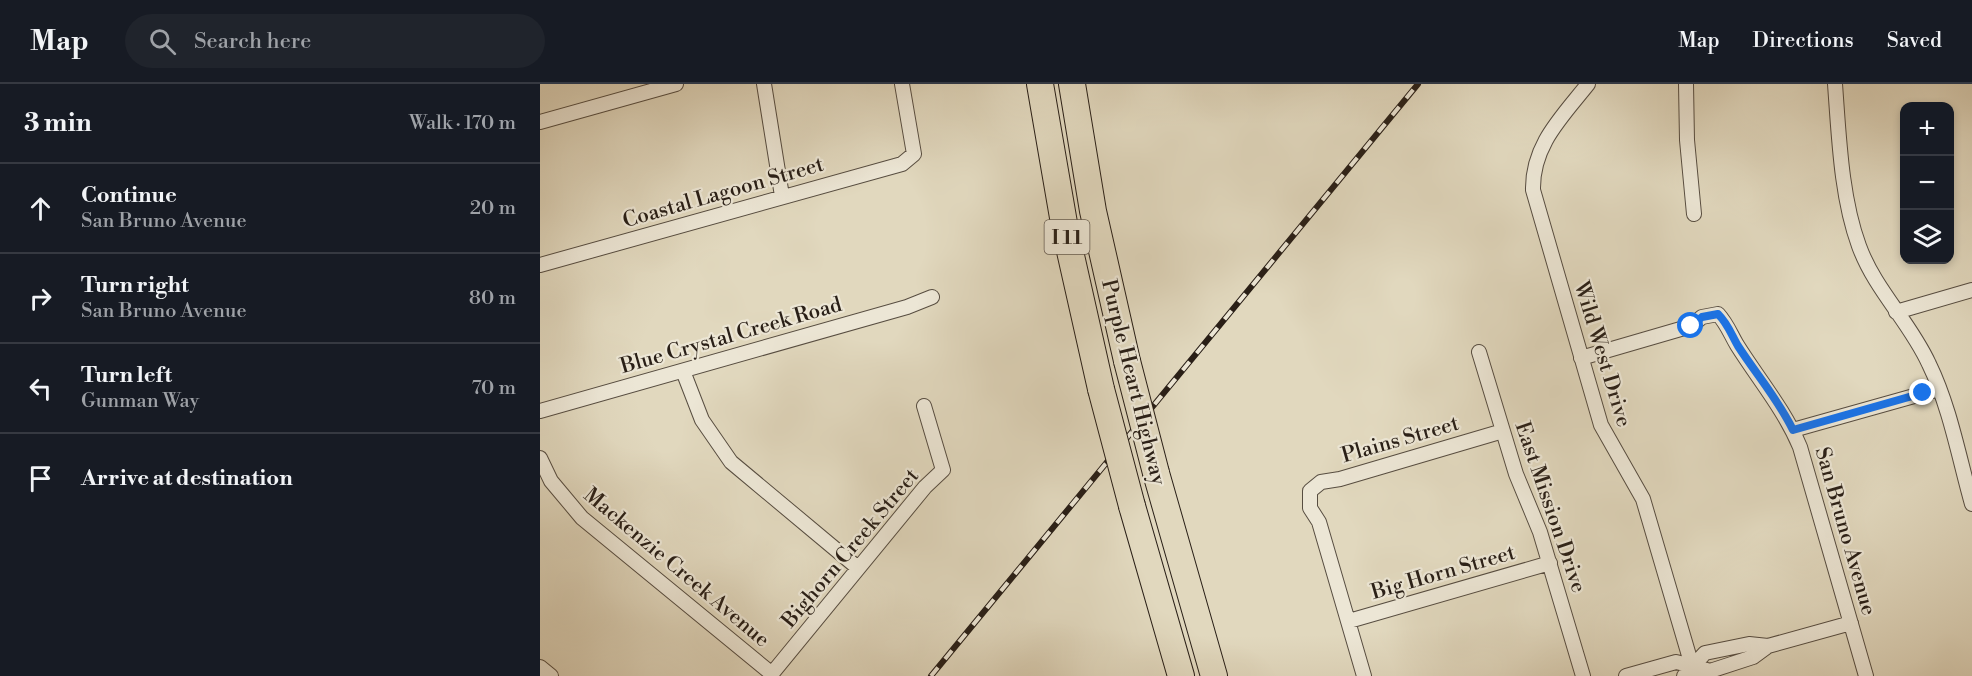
<!DOCTYPE html>
<html lang="en">
<head>
<meta charset="utf-8">
<style>
  :root { --surface:#171b24; --page:#20242c; --text:#f1f3f6; --muted:#9ea1a6; --line:#363941 }
  body { margin:0; font-family:"Libre Bodoni",serif; background:var(--page); color:var(--text) }
  .controls { position:absolute; right:18px; top:18px; display:grid; overflow:hidden; border-radius:12px; box-shadow:0 3px 9px #0003 }
  .controls button { width:54px; height:54px; display:grid; place-items:center; padding:0; border:0; border-bottom:2px solid var(--line); background:var(--surface); color:var(--text); font:30px sans-serif }
  .stop { position:absolute; width:18px; height:18px; margin:-14px; border:4px solid #1a73e8; border-radius:50%; background:#fff }
  .stop.end { background:#1a73e8; border-color:#fff; box-shadow:0 2px 6px #0008 }
  .list { margin:0; padding:0; list-style:none }
  h2 { display:flex; justify-content:space-between; align-items:center; height:78px; margin:0; padding:0 24px; font-size:26px }
  h2 small { font-size:20px; font-weight:400; color:var(--muted) }
  .list li { display:grid; grid-template-columns:39px 1fr auto; gap:18px; align-items:center; box-sizing:border-box; height:90px; padding:0 24px; border-top:2px solid var(--line) }
  .list b { display:block; font-size:22px; white-space:nowrap }
  .list p { margin:0; font-size:20px; white-space:nowrap; color:var(--muted) }
  .list em { font-size:20px; font-style:normal; color:var(--muted) }
  .icon { flex:none; width:33px; height:33px; fill:none; stroke:currentColor; stroke-width:2; stroke-linecap:round; stroke-linejoin:round }
  .map { position:relative; flex:none; width:1432px; height:592px; overflow:hidden }
  header { display:flex; align-items:center; gap:36px; box-sizing:border-box; height:84px; padding:0 30px; background:var(--surface); border-bottom:2px solid var(--line) }
  header strong { font-size:28px }
  nav { display:flex; gap:33px; margin-inline-start:auto; font-size:21px }
  .search { width:420px; height:54px; background:var(--page); display:flex; align-items:center; gap:15px; box-sizing:border-box; padding:0 21px; border-radius:33px; color:var(--muted); font-size:22px }
  main { display:flex }
  aside { flex:1; background:var(--surface) }
  .map>svg:first-child { display:block }
  .lines { fill:none; stroke-linecap:round; stroke-linejoin:round }
  .street-casing { stroke:#574d41; stroke-width:16 }
  .highway-casing { stroke:#291f17; stroke-width:28 }
  .street { stroke:#ece6d5; stroke-width:14 }
  .highway { stroke:#e1d8be; stroke-width:26 }
  .rail-casing { stroke:#291f17; stroke-width:6 }
  .rail { stroke:#ece6d5; stroke-width:4; stroke-dasharray:11; stroke-linecap:butt }
  .highway-bridge-casing { stroke:#291f17; stroke-width:28; stroke-linecap:butt }
  .highway-bridge { stroke:#e1d8be; stroke-width:26 }
  .route { stroke:#1a73e8; stroke-width:8 }
  .labels { text-anchor:middle; stroke-width:4.5; stroke-linejoin:round; paint-order:stroke }
  .shield { fill:#ece6d5; stroke:#645b50; stroke-width:1.5 }
  .shield-label { font-size:20px; font-weight:bold; fill:#291f17 }
  .street-label { font-size:21px; fill:#291f17; stroke:#ece6d5 }
</style>
</head>
<body>
<header>
<strong>Map</strong>
<div class="search"><svg class="icon" aria-label="search" viewBox="0 0 24 24"><circle cx="10" cy="10" r="6"/><path d="M15 15l6 6"/></svg>Search here</div>
<nav><a>Map</a><a>Directions</a><a>Saved</a></nav>
</header>
<main>
<aside>
<h2>3 min<small>Walk · 170 m</small></h2>
<ul class="list">
<li><svg class="icon" aria-label="ahead" viewBox="0 0 24 24"><path d="M12 20V5M6 11l6-6 6 6"/></svg><div><b>Continue</b><p>San Bruno Avenue</p></div><em>20 m</em></li>
<li><svg class="icon" aria-label="right" viewBox="0 0 24 24"><path d="M7 20v-9h11M14 6l5 5-5 5"/></svg><div><b>Turn right</b><p>San Bruno Avenue</p></div><em>80 m</em></li>
<li><svg class="icon" aria-label="left" viewBox="0 0 24 24"><path d="M17 20v-9H6M10 6l-5 5 5 5"/></svg><div><b>Turn left</b><p>Gunman Way</p></div><em>70 m</em></li>
<li><svg class="icon" aria-label="arrive" viewBox="0 0 24 24"><path d="M6 21V4h12l-3 4 3 4H6"/></svg><div><b>Arrive at destination</b></div></li>
</ul>
</aside>
<div class="map">
<svg width="1432" height="592" viewBox="0 0 1432 592">
  <rect width="100%" height="100%" fill="#e1d8be"/>
  <filter id="stains"><feTurbulence type="fractalNoise" baseFrequency=".00333" numOctaves="4"/><feColorMatrix values="0 0 0 0 .2 0 0 0 0 .09 0 0 0 0 .02 0 0 0 .5 -.17"/></filter>
  <radialGradient id="worn" r=".72"><stop offset=".6" stop-color="#630" stop-opacity="0"/><stop offset="1" stop-color="#630" stop-opacity=".3"/></radialGradient>
  <g class="lines">
    <defs>
      <path id="street" d="M224,0L242,112
        M1048,0C1022,33 992,61 993,106L1061,341L1103,415L1155,592
        M1146,0L1147,56L1154,130
        M1295,0C1299,53 1301,113 1319,162C1335,206 1370,238 1389,280C1410,323 1419,374 1432,420
        M0,38L136,0
        M0,181L362,80L374,70L362,0
        M1356,228L1432,206
        M939,268L976,390L1000,448L1043,592
        M1041,274L1151,242L1162,233L1178,230C1187,240 1190,249 1197,261C1219,296 1244,325 1260,363L1326,592
        M143,287L162,336L191,378L318,484
        M0,327L367,223L392,213
        M1253,346L1399,305
        M0,374L11,397L42,434L232,590
        M809,537L1010,479
        M0,583L11,592
        M230,592L385,403L403,386L384,322
        M824,592L779,438L770,424V407L781,398L800,395L963,347
        M1086,592L1136,578L1153,582L1165,569L1209,560L1228,562
        M1144,592L1153,582L1170,587L1213,573L1228,562L1311,539"/>
      <path id="highway" d="M500,0L525,145L561,305
        M532,0L553,127L587,277
        M616,389L674,592
        M592,422L641,592"/>
    </defs>
    <use href="#street" class="street-casing"/>
    <use href="#highway" class="highway-casing"/>
    <use href="#street" class="street"/>
    <use href="#highway" class="highway"/>
    <defs>
      <path id="rail" d="M391,592L878,0"/>
    </defs>
    <use href="#rail" class="rail-casing"/>
    <use href="#rail" class="rail"/>
    <defs>
      <path id="highway-bridge" d="M587,277L616,389
        M561,305L592,422"/>
    </defs>
    <use href="#highway-bridge" class="highway-bridge-casing"/>
    <use href="#highway-bridge" class="highway-bridge"/>
  </g>
  <g class="lines">
    <path class="route" d="M1151,242L1162,233L1178,230C1188,240 1191,250 1198,262C1216,290 1238,315 1253,346L1383,309"/>
  </g>
  <g class="labels">
    <rect class="shield" x="504.5" y="136" width="45" height="34" rx="4.5"/>
    <g class="shield-label">
      <text x="527" y="160">I 11</text>
    </g>
    <g class="street-label">
      <text transform="translate(183 108) rotate(-16)" y="7">Coastal Lagoon Street</text>
      <text transform="translate(191 251) rotate(-16)" y="7">Blue Crystal Creek Road</text>
      <text transform="translate(1063 270) rotate(73)" y="7">Wild West Drive</text>
      <text transform="translate(594 298) rotate(76)" y="7">Purple Heart Highway</text>
      <text transform="translate(860 355) rotate(-16)" y="7">Plains Street</text>
      <text transform="translate(1011 423) rotate(71)" y="7">East Mission Drive</text>
      <text transform="translate(1306 447) rotate(74)" y="7">San Bruno Avenue</text>
      <text transform="translate(310 464) rotate(-50)" y="7">Bighorn Creek Street</text>
      <text transform="translate(137 483) rotate(40)" y="7">Mackenzie Creek Avenue</text>
      <text transform="translate(903 488) rotate(-16)" y="7">Big Horn Street</text>
    </g>
  </g>
  <rect width="100%" height="100%" filter="url(#stains)"/>
  <rect width="100%" height="100%" fill="url(#worn)"/>
</svg>
<div class="controls">
<button>+</button>
<button>−</button>
<button><svg class="icon" aria-label="layers" viewBox="0 0 24 24"><path d="M12 4l9 5-9 5-9-5zM3 14l9 5 9-5"/></svg></button>
</div>
<div class="stop" style="left:1151px;top:242px"></div>
<div class="stop end" style="left:1383px;top:309px"></div>
</div>
</main>
</body>
</html>
